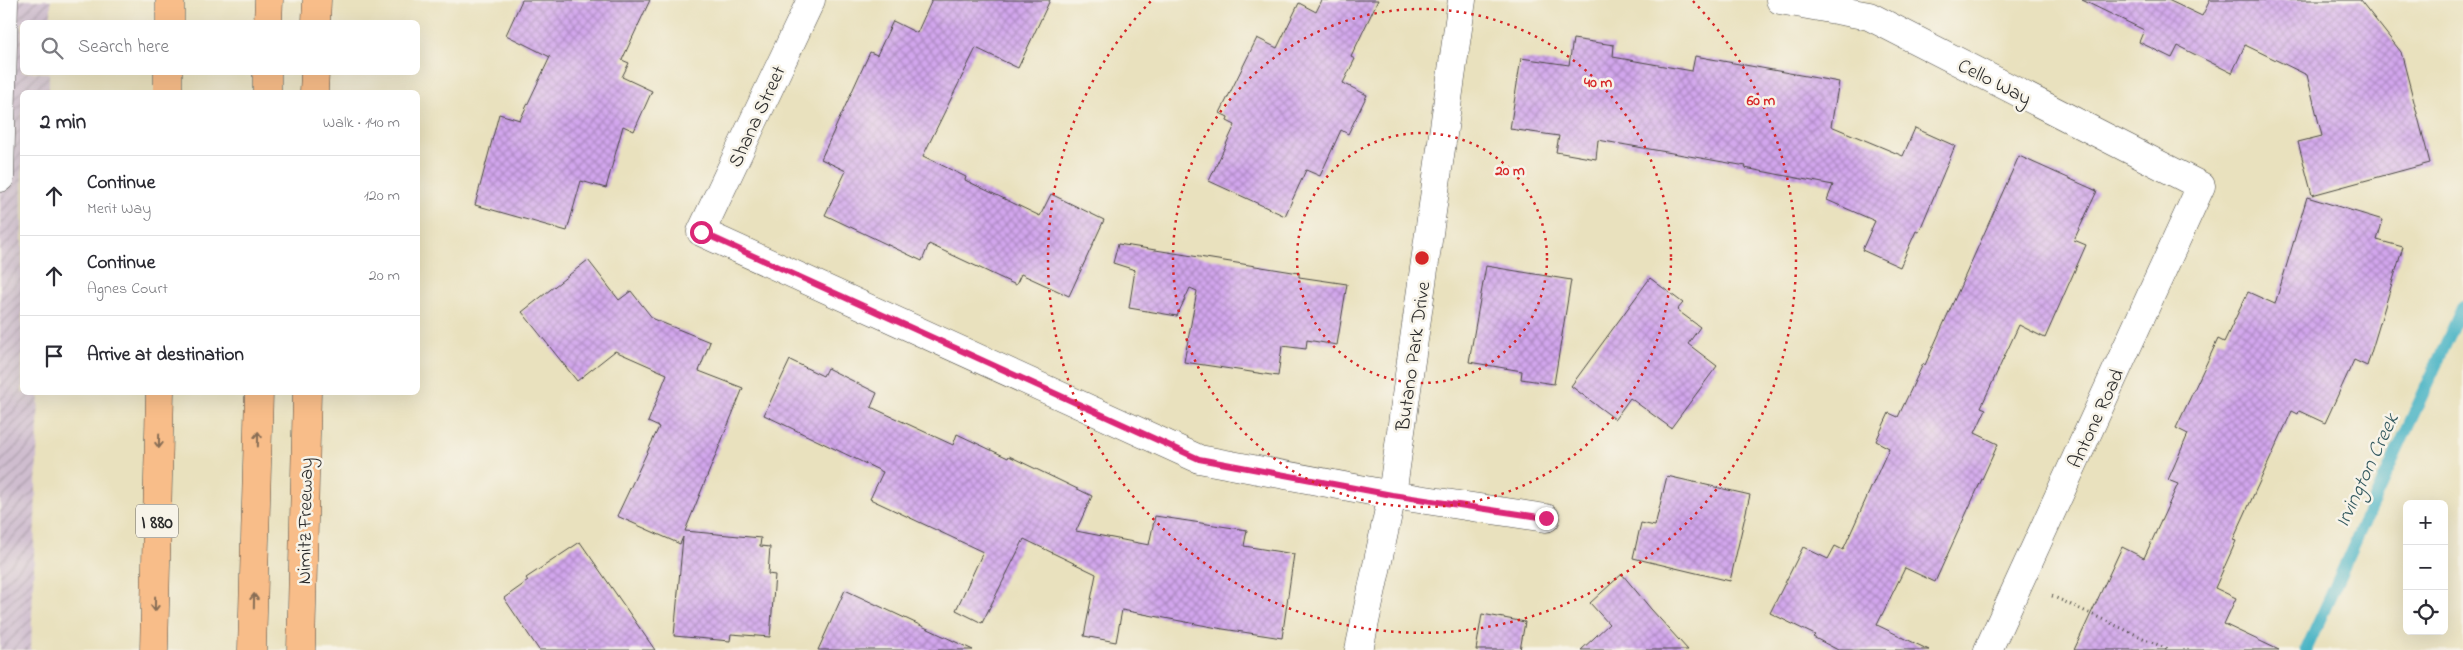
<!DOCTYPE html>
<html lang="en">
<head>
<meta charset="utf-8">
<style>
  :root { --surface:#fff; --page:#f2f2f3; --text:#2b2b33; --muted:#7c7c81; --line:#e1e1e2 }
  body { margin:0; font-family:"Indie Flower",sans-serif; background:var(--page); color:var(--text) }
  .controls { position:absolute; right:15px; bottom:15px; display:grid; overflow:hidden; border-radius:8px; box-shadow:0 5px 20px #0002 }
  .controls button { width:45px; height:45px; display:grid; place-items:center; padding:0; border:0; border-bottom:1px solid var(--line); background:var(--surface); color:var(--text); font:25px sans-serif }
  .stop { position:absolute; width:15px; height:15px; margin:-11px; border:4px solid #db2777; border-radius:50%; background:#fff }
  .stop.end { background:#db2777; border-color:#fff; box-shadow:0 1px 5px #0008 }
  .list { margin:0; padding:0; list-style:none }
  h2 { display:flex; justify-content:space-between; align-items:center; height:65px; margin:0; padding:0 20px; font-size:21px }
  h2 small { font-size:16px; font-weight:400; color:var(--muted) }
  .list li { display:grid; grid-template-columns:32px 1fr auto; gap:15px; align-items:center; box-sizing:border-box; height:80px; padding:0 20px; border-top:1px solid var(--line) }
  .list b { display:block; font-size:19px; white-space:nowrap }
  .list p { margin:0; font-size:16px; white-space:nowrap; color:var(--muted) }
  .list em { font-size:16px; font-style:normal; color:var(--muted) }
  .icon { flex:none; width:28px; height:28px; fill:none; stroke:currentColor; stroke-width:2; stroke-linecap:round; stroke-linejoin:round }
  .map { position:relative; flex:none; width:2463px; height:650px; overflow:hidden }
  .search { position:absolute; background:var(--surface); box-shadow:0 5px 20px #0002; left:20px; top:20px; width:400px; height:55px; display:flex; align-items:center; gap:12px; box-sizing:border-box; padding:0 18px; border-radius:8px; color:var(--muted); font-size:19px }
  .panel { position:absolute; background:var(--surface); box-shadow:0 5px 20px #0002; left:20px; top:90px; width:400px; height:305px; border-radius:8px }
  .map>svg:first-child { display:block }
  .industrial { fill:url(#industrial-furrows) }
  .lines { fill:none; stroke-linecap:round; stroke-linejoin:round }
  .stream { stroke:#48b4c5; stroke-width:12 }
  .building { fill:url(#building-cross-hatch) }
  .minor-casing { stroke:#484641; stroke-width:29 }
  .highway-casing { stroke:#484641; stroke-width:29 }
  .path { stroke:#484641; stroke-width:3; stroke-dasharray:1 4; stroke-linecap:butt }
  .minor { stroke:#fff; stroke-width:28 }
  .highway { stroke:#f8bd89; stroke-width:28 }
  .oneway { stroke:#876d55 }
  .route { stroke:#db2777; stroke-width:6 }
  .ring { fill:none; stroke:#d62828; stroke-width:2.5; stroke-dasharray:2.5 5 }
  .labels { text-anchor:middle; stroke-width:5; stroke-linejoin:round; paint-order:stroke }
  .shield { fill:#f7f3e8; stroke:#686764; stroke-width:1 }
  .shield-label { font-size:19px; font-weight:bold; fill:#2b2b2b }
  .street-label { font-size:20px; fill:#2b2b2b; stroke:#f7f3e8 }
  .water-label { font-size:21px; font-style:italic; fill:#355b61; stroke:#f7f3e8 }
  .centre { fill:#d62828; stroke:#f7f3e8; stroke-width:2.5 }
  .ring-label { font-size:15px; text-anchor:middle; font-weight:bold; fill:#d62828; stroke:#f7f3e8; stroke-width:5; stroke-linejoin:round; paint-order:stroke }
</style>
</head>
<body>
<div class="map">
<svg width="2463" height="650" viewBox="0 0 2463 650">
  <defs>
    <pattern id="industrial-furrows" width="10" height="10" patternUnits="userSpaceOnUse" patternTransform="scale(1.25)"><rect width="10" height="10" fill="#cfbdcf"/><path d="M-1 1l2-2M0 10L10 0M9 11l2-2" fill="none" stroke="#a89aa8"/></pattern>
    <pattern id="building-cross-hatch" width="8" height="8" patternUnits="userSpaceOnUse" patternTransform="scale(1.25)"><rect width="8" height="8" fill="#d2a6ed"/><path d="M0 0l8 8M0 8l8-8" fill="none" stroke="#ab87c0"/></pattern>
  </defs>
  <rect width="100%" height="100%" fill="#f7f3e8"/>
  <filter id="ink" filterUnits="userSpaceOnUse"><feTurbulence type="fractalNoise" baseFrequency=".02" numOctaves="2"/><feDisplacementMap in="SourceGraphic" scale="10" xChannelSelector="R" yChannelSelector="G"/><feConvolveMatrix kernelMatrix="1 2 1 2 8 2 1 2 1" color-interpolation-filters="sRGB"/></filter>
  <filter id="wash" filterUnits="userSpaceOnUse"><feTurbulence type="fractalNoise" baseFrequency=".0096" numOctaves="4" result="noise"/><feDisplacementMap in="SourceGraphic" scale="20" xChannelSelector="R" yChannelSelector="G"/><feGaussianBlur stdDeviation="1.12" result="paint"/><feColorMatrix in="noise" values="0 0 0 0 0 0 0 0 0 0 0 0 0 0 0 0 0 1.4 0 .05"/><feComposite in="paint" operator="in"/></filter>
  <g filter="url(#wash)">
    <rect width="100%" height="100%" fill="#e9e1be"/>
    <path class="industrial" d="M0,0H51V22H22V72L49,73V92H22V392L39,393L31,650H0Z"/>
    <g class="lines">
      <path class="stream" d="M2306,650L2463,306"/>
    </g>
    <g id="blocks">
      <path class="building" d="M522,0H650L622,60L629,63L622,77L652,91L634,131L623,126L606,188L581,181L567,231L475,205L499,114L520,120L550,57L506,35Z
        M932,0H1050L1018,68L976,48L923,156L966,177L965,180L1040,216L1051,194L1104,220L1069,296L1021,274L1016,285L929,244L922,261L825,215L846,171L821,159L870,52L877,55L893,21L917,33Z
        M1322,0H1378L1351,57L1355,59L1343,83L1367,95L1348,134L1341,130L1320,176L1306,170L1285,216L1209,181L1235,125L1227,121L1228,117L1220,113L1257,38L1277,48L1299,3L1316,12Z
        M2082,0H2168L2202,16L2210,0H2360L2401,52L2430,163L2312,195L2298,142L2322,136L2307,75L2245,45L2232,73L2178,46L2172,58L2139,42L2144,30Z
        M1573,39L1614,45L1613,57L1692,71L1695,56L1839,82L1831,126L1903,156L1915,128L1955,146L1919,232L1916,231L1900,267L1862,250L1875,221L1827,200L1833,185L1745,168L1746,166L1598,140L1596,159L1556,152L1559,136L1510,129L1521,58L1569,65Z
        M2019,156L2097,191L2074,240L2086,245L2045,338L2019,325L1981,407L1986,409L1975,433L1998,444L1935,582L1905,568L1877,625L1929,650H1838L1813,637L1815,635L1770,613L1803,547L1828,559L1835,546L1843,550L1889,448L1876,441L1889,413L1898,417L1923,364L1925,365Z
        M2307,197L2383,220L2377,240L2403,247L2367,366L2354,360L2325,423L2299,411L2298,414L2292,411L2233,540L2236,541L2215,588L2236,598L2224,624L2279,650H2074L2122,547L2144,558L2178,484L2168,480L2188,434L2176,428L2218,339L2224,342L2248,292L2275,304Z
        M1118,244L1299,273V277L1347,284L1337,345L1307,340L1306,349L1282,346L1278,376L1184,362L1197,291L1190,288L1177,316L1129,308L1135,270L1113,263Z
        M588,260L619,300L631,291L653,319L710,342L699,371L743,388L685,531L761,538L760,546L770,547L768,574L775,575L770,637L731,634L730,641L674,636L683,537L680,544L617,516L659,427L648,422L667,374L615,351L577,381L522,312Z
        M1486,266L1571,280L1554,384L1521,379L1522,371L1469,362Z
        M1650,278L1683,303L1677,310L1700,327L1688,344L1717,366L1671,428L1630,398L1615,419L1571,386Z
        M790,360L823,376L827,368L877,393L871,407L953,445L957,434L1008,458L1009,456L1092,496L1076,531L1149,545L1155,516L1247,530L1244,546L1294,554L1282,638L1223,629L1122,610L1116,642L1084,636L1096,574L1024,539L982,623L956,610L983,552L870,499L883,472L764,415Z
        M1667,476L1750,495L1730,581L1633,558L1641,523L1655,526Z
        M580,542L655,650H539L504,598L528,581L526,578Z
        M1622,574L1651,609L1688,650H1581L1609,624L1590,603Z
        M845,590L973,650H818Z
        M1482,614L1525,622L1520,650H1476Z"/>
    </g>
  </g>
  <g filter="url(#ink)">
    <use href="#blocks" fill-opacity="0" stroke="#484641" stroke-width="1"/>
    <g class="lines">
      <defs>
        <path id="minor" d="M811,0L701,232L1199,459L1392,495L1546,518
          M1780,0L1869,16L2201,186L1988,650
          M0,178L4,0
          M1359,650L1392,495L1462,0"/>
        <path id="highway" d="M170,22V0
          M268,22L269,0
          M316,22L317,0
          M168,92V72
          M267,92V72
          M314,92L315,72
          M154,650L160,392
          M252,650L259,392
          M301,650L307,392"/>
      </defs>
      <use href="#minor" class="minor-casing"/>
      <use href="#highway" class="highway-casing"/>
      <path class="path" d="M2052,596L2169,650"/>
      <use href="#minor" class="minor"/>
      <use href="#highway" class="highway"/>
    </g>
    <defs><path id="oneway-shaft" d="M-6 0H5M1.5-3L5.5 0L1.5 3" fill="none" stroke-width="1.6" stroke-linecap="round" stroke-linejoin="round" transform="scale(1.25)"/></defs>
    <g class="oneway">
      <use href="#oneway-shaft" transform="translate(258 439) rotate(-89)"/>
      <use href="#oneway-shaft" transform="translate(159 441) rotate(91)"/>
      <use href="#oneway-shaft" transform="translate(254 601) rotate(-89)"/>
      <use href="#oneway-shaft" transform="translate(155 604) rotate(91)"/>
    </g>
  </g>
  <g class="lines" filter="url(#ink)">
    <path class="route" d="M701,232L1199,459L1392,495L1546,518"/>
  </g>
  <g class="ring">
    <circle cx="1422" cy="258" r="125"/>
    <circle cx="1422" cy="258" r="249"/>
    <path d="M1693 1A374 374 0 1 1 1151 1"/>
  </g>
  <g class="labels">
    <rect class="shield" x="136" y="504.5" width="42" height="33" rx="4"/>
    <g class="shield-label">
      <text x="157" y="528">I 880</text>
    </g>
    <g class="street-label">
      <text transform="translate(1995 81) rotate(27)" y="7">Cello Way</text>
      <text transform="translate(756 116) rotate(-65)" y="7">Shana Street</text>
      <text transform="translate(1412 356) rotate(-82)" y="7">Butano Park Drive</text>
      <text transform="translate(2095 418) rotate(-65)" y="7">Antone Road</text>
      <text transform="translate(304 521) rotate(-89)" y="7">Nimitz Freeway</text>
    </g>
    <g class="water-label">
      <text transform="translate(2366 470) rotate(-65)" y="7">Irvington Creek</text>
    </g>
  </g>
  <circle cx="1422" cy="258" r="8" class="centre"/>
  <g class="ring-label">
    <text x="1598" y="87">40 m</text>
    <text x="1761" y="105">60 m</text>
    <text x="1510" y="175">20 m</text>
  </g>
</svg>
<div class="controls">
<button>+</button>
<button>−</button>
<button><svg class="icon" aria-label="locate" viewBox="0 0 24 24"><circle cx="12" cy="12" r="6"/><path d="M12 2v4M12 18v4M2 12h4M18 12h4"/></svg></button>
</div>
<div class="stop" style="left:701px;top:232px"></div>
<div class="stop end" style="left:1546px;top:518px"></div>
<div class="search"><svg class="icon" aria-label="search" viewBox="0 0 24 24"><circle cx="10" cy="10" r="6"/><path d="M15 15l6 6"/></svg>Search here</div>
<section class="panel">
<h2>2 min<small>Walk · 140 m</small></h2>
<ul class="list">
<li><svg class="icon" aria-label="ahead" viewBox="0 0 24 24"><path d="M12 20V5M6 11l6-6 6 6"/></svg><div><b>Continue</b><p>Merit Way</p></div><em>120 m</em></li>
<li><svg class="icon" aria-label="ahead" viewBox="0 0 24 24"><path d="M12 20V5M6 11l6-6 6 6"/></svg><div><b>Continue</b><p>Agnes Court</p></div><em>20 m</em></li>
<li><svg class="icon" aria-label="arrive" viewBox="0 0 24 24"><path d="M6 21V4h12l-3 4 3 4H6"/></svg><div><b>Arrive at destination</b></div></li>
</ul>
</section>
</div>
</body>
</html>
